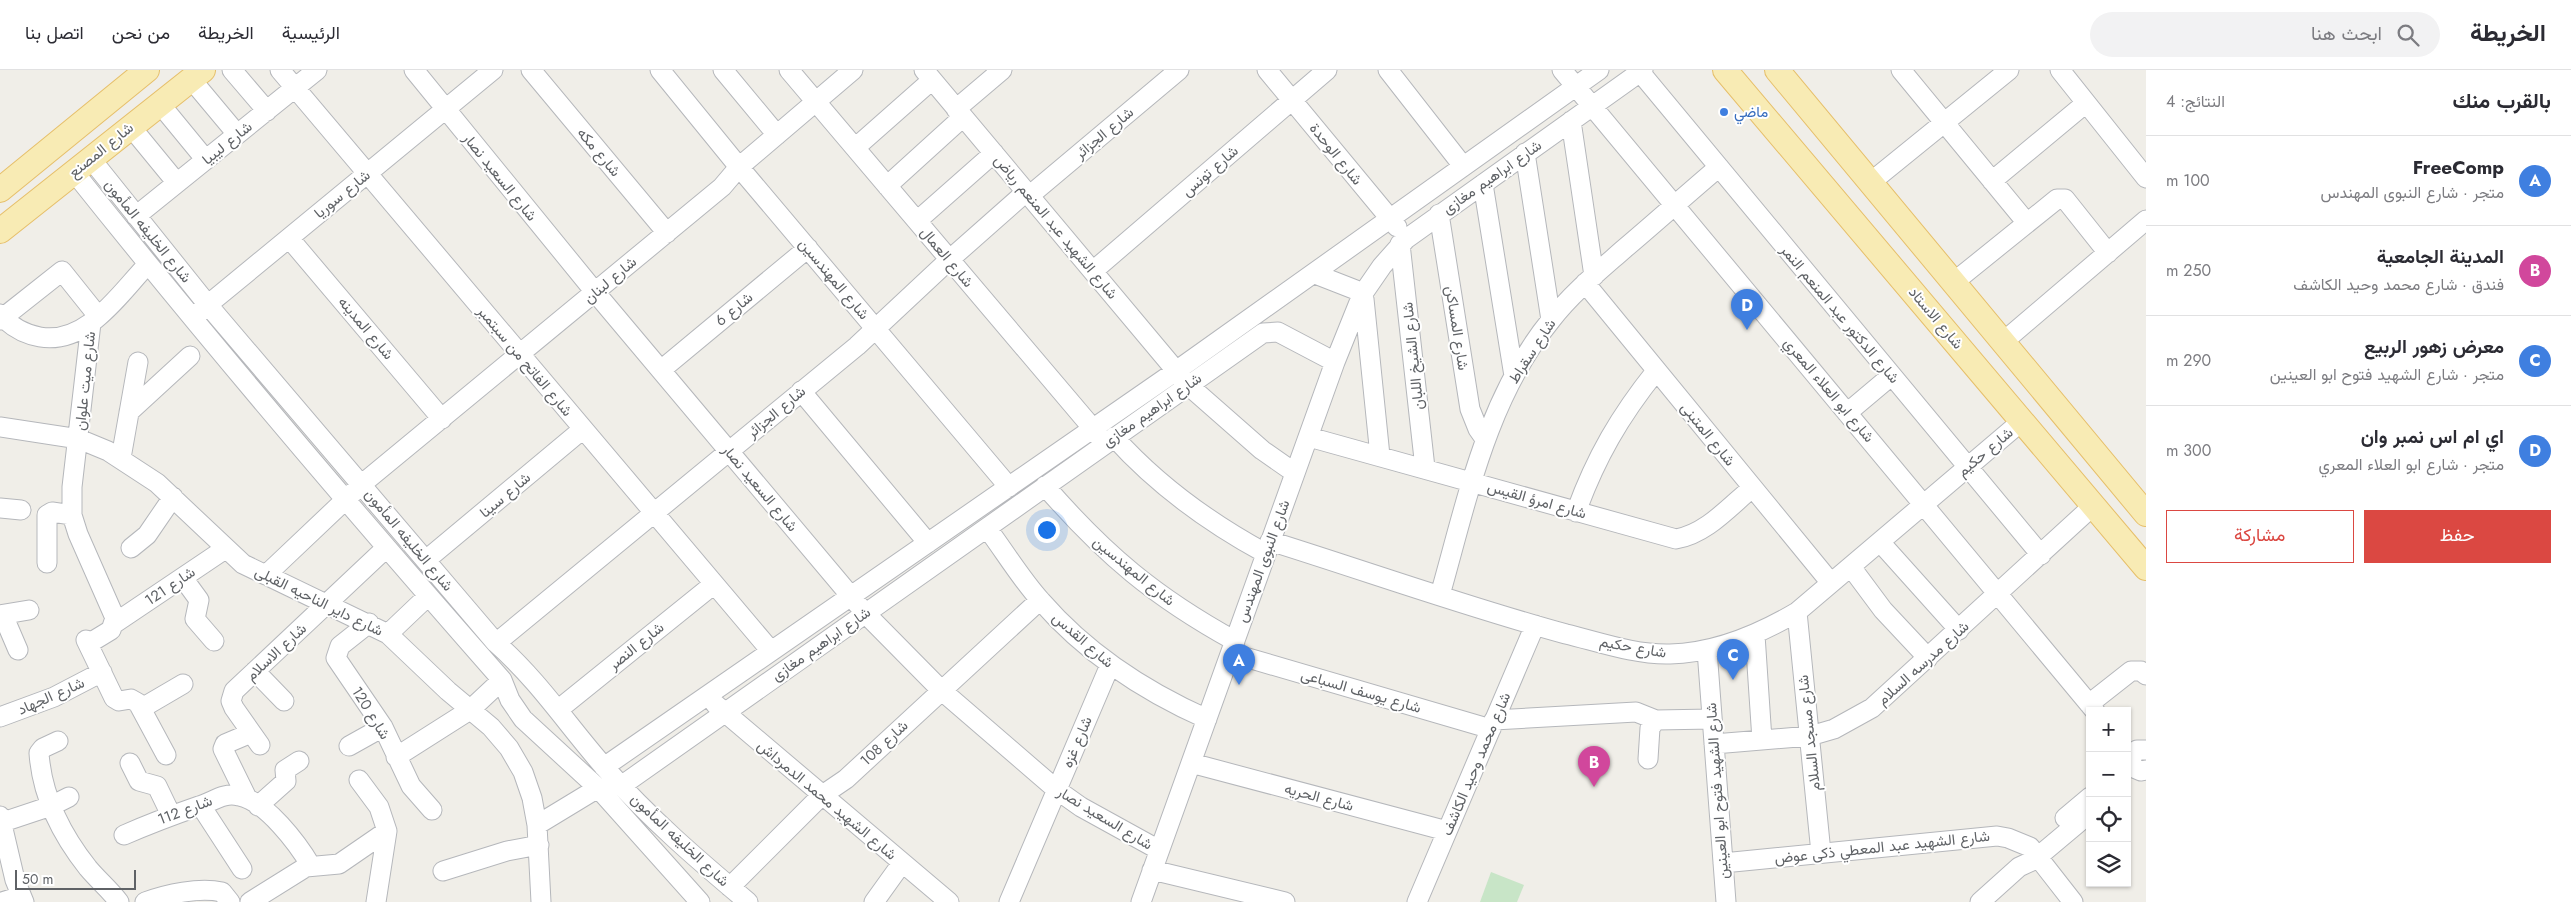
<!DOCTYPE html>
<html lang="ar">
<head>
<meta charset="utf-8">
<style>
  :root { --surface:#fff; --page:#f2f2f3; --text:#2b2b33; --muted:#7c7c81; --line:#e1e1e2; --accent:#db4842 }
  body { margin:0; font-family:Jost,Vazirmatn,sans-serif; background:var(--page); color:var(--text); direction:rtl }
  .controls { position:absolute; right:15px; bottom:15px; display:grid; overflow:hidden; border-radius:0px; box-shadow:0 1px 4px #0004 }
  .controls button { width:45px; height:45px; display:grid; place-items:center; padding:0; border:0; border-bottom:1px solid var(--line); background:var(--surface); color:var(--text); font:25px sans-serif }
  .scale { position:absolute; left:15px; bottom:12px; width:121px; box-sizing:border-box; padding-left:5px; border:2px solid #5f6266; border-top:0; font-size:14px; line-height:18px; white-space:nowrap; color:#5f6266; -webkit-text-stroke:4px #fff; paint-order:stroke }
  .you { position:absolute; left:1046px; top:459px; width:18px; height:18px; margin:-12px; border:4px solid #fff; border-radius:50%; background:#1a73e8; box-shadow:0 0 0 8px #1a73e833 }
  .badge { display:grid; place-items:center; width:32px; height:32px; border-radius:50%; background:var(--accent); color:#fff; font-size:16px; font-weight:700 }
  .pin { position:absolute; translate:-50% -41px; filter:drop-shadow(0 1px 2px #0008) }
  .pin::after { content:''; position:absolute; top:26px; width:18px; height:15px; background:inherit; clip-path:polygon(0 0,100% 0,50% 100%) }
  .list { margin:0; padding:0; list-style:none }
  h2 { display:flex; justify-content:space-between; align-items:center; height:65px; margin:0; padding:0 20px; font-size:21px }
  h2 small { font-size:16px; font-weight:400; color:var(--muted) }
  .list li { display:grid; grid-template-columns:32px 1fr auto; gap:15px; align-items:center; box-sizing:border-box; height:90px; padding:0 20px; border-top:1px solid var(--line) }
  .list b { display:block; font-size:19px; white-space:nowrap }
  .list p { margin:0; font-size:16px; white-space:nowrap; color:var(--muted) }
  .list em { font-size:16px; font-style:normal; color:var(--muted) }
  .actions { display:flex; gap:10px; padding:15px 20px }
  .actions a { flex:1; padding:11px 0; border:1px solid var(--accent); border-radius:0px; text-align:center; font-size:18px; color:var(--accent) }
  .actions .main { background:var(--accent); color:#fff }
  .icon { flex:none; width:28px; height:28px; fill:none; stroke:currentColor; stroke-width:2; stroke-linecap:round; stroke-linejoin:round }
  .map { position:relative; flex:none; width:2146px; height:832px; overflow:hidden; direction:ltr }
  header { display:flex; align-items:center; gap:30px; box-sizing:border-box; height:70px; padding:0 25px; background:var(--surface); border-bottom:1px solid var(--line) }
  header strong { font-size:24px }
  nav { display:flex; gap:28px; margin-inline-start:auto; font-size:18px }
  .search { width:350px; height:45px; background:var(--page); display:flex; align-items:center; gap:12px; box-sizing:border-box; padding:0 18px; border-radius:28px; color:var(--muted); font-size:19px }
  main { display:flex }
  aside { flex:1; background:var(--surface) }
  .map>svg:first-child { display:block }
  .green { fill:#c8e5c7 }
  .lines { fill:none; stroke-linecap:round; stroke-linejoin:round }
  .minor-casing { stroke:#b5b7bb; stroke-width:21 }
  .major-casing { stroke:#e6bf6a; stroke-width:26 }
  .minor { stroke:#fff; stroke-width:19 }
  .major { stroke:#f8ebb4; stroke-width:24 }
  .shop-dot { fill:#3f7fe0; stroke:#fff; stroke-width:2 }
  .labels { text-anchor:middle; stroke-width:4; stroke-linejoin:round; paint-order:stroke }
  .shop-label { font-size:15px; fill:#366cbe; stroke:#fff; text-anchor:start }
  .street-label { font-size:15px; fill:#5f6266; stroke:#fff }
</style>
</head>
<body>
<header>
<strong>الخريطة</strong>
<div class="search"><svg class="icon" aria-label="search" viewBox="0 0 24 24"><circle cx="10" cy="10" r="6"/><path d="M15 15l6 6"/></svg>ابحث هنا</div>
<nav><a>الرئيسية</a><a>الخريطة</a><a>من نحن</a><a>اتصل بنا</a></nav>
</header>
<main>
<aside>
<h2>بالقرب منك<small>النتائج: 4</small></h2>
<ul class="list">
<li><span class="badge" style="background:#3f7fe0">A</span><div><b>FreeComp</b><p>متجر · شارع النبوى المهندس</p></div><em>100 m</em></li>
<li><span class="badge" style="background:#d1479c">B</span><div><b>المدينة الجامعية</b><p>فندق · شارع محمد وحيد الكاشف</p></div><em>250 m</em></li>
<li><span class="badge" style="background:#3f7fe0">C</span><div><b>معرض زهور الربيع</b><p>متجر · شارع الشهيد فتوح ابو العينين</p></div><em>290 m</em></li>
<li><span class="badge" style="background:#3f7fe0">D</span><div><b>اي ام اس نمبر وان</b><p>متجر · شارع ابو العلاء المعري</p></div><em>300 m</em></li>
</ul>
<div class="actions"><a class="main">حفظ</a><a>مشاركة</a></div>
</aside>
<div class="map">
<svg width="2146" height="832" viewBox="0 0 2146 832">
  <rect width="100%" height="100%" fill="#f0eee8"/>
  <path class="green" d="M1491,802L1524,815L1517,832H1480Z"/>
  <g class="lines">
    <defs>
      <path id="minor" d="M232,0L267,41
        M280,0L771,581
        M414,0L595,222L865,543L941,620L1057,720L1081,737L1159,780
        M531,0L667,163
        M660,0L739,97L1009,417
        M723,0L777,65
        M789,0L1100,367
        M924,0L1188,315L1262,380L1295,403
        M1267,0L1397,157
        M1388,0L1463,96
        M1562,0L2095,641
        M1901,0L2027,153
        M2060,0L2146,108
        M1640,2L2041,485
        M191,9L237,64
        M160,34L206,90
        M956,39L1002,0
        M1571,51L1594,206
        M131,57L177,113
        M855,78L932,10
        M1525,83L1551,250
        M91,89L208,235L496,573C540,612 568,656 606,699C649,748 698,790 748,832
        M74,102C212,275 356,444 502,610L510,630L523,649L598,718L700,832
        M1992,111L2086,33
        M1871,112L2009,0
        M1483,114L1514,306
        M887,116L963,47
        M1029,126L1179,0
        M1439,144L1470,339L1478,359L1485,369
        M136,146L317,0
        M917,151L994,83
        M289,168L442,349
        M1400,174L1425,398
        M1093,201L1327,0
        M1315,204L1356,220L1364,229L1380,386
        M1954,212L2057,129H2065L2108,183
        M1585,213L1831,513
        M199,242L493,0
        M0,244C10,256 24,264 40,267C87,275 119,224 148,194
        M0,250L62,201L98,246
        M2003,272L2146,150
        M661,300L808,178
        M801,321L928,473
        M129,342L190,286
        M1847,343L1891,306
        M0,357L79,369L108,381L157,413L243,494L388,564L448,621L491,657L509,678L523,702L532,728L537,755L541,832
        M1114,367C1158,416 1208,452 1265,483
        M1309,367L1676,469C1706,464 1729,437 1752,418
        M121,388L138,292
        M1045,416C1105,485 1155,527 1235,571
        M0,438L21,440
        M1576,442C1596,387 1620,346 1656,301
        M987,458C1005,482 1021,509 1041,531C1087,584 1144,621 1207,649
        M1270,471C1369,502 1467,537 1566,564C1599,572 1635,585 1670,584C1716,583 1758,565 1797,542L2022,351
        M1880,472L1959,560
        M131,478L147,465L173,427
        M426,490L583,359
        M47,493V445L52,442L72,445
        M1851,497L1883,540L1928,588
        M266,505L362,414L722,117L739,97L853,0
        M183,508L199,530L195,549L214,571
        M1440,525C1467,430 1487,328 1551,250C1572,223 1599,201 1624,179C1656,152 1687,124 1719,97
        M1797,542L1821,783
        M0,545L29,540
        M3,545L18,580
        M115,553L225,479
        M369,553L340,576L336,588L383,657L411,716L432,740
        M388,564L428,526
        M1755,565L1762,670
        M86,570L114,628L119,631L131,629L138,633L166,685
        M496,573L857,276L949,190L1026,122
        M88,574L111,560L115,548L78,464L72,445V417L91,253
        M1707,580L1726,832
        M1231,583L1491,659
        M255,601L284,631
        M715,634L949,832
        M2089,634L2131,601H2141L2146,605
        M142,638L183,614
        M559,639L714,514
        M0,647L54,627L102,602
        M1494,650L1636,642L1656,650
        M58,671L43,678L39,683C42,727 61,764 88,798C98,810 110,820 119,832
        M1714,674L1810,666L1834,659L1872,638L2094,435
        M260,675L234,638L231,631L234,621L386,478
        M349,676L383,657
        M2146,680H2137L2130,689L2134,698L2141,701L2146,700
        M396,687L470,640L502,610
        M1648,689L1650,658L1656,650L1712,649
        M130,693L139,711L157,716L171,745
        M1191,693L1447,761
        M604,697L1176,301L1599,0
        M359,710L379,737L387,761L376,832
        M621,716L1263,263L1278,262L1335,292
        M247,728L223,679L225,674L251,663
        M201,736L242,799
        M258,736L286,711L285,700L299,691
        M0,746L15,810L24,832
        M2065,748L2090,727
        M0,753L51,736L69,727
        M537,755L598,718
        M124,765C149,754 173,745 199,736C213,732 223,722 239,726C266,731 298,774 311,796
        M1723,793L1997,766L2008,768L2030,777L2073,832
        M1152,800L1285,832
        M443,801L507,781L539,775
        M730,817L821,726L846,709L1040,530
        M2,832L21,826
        M145,832C167,824 199,817 222,822L230,832
        M250,832L306,797L339,794L387,761
        M874,832L902,793
        M1009,832L1110,595
        M1141,832L1335,292L1362,225L1382,196L1406,169L1643,0
        M1417,832L1535,555
        M1980,832L2019,797L2034,790L2090,743"/>
      <path id="major" d="M1725,0L2146,498
        M1777,0L2146,444
        M0,120L147,0
        M0,161L203,0"/>
    </defs>
    <use href="#minor" class="minor-casing"/>
    <use href="#major" class="major-casing"/>
    <use href="#minor" class="minor"/>
    <use href="#major" class="major"/>
  </g>
  <circle class="shop-dot" cx="1724" cy="42" r="5"/>
  <g class="labels">
    <g class="shop-label">
      <text x="1734" y="47">ماضي</text>
    </g>
    <g class="street-label">
      <text transform="translate(1104 63) rotate(-40)" y="5">شارع الجزائر</text>
      <text transform="translate(227 73) rotate(-39)" y="5">شارع ليبيا</text>
      <text transform="translate(101 80) rotate(-39)" y="5">شارع المصنع</text>
      <text transform="translate(599 82) rotate(50)" y="5">شارع مكه</text>
      <text transform="translate(1336 84) rotate(51)" y="5">شارع الوحدة</text>
      <text transform="translate(1210 101) rotate(-41)" y="5">شارع تونس</text>
      <text transform="translate(500 107) rotate(51)" y="5">شارع السعيد نصار</text>
      <text transform="translate(1492 107) rotate(-35)" y="5">شارع ابراهيم مغازى</text>
      <text transform="translate(342 124) rotate(-39)" y="5">شارع سوريا</text>
      <text transform="translate(1056 157) rotate(50)" y="5">شارع الشهيد عبد المنعم رياض</text>
      <text transform="translate(148 161) rotate(51)" y="5">شارع الخليفه المأمون</text>
      <text transform="translate(947 187) rotate(50)" y="5">شارع العمال</text>
      <text transform="translate(834 209) rotate(50)" y="5">شارع المهندسين</text>
      <text transform="translate(610 210) rotate(-40)" y="5">شارع لبنان</text>
      <text transform="translate(734 239) rotate(-40)" y="5">شارع 6</text>
      <text transform="translate(1840 244) rotate(50)" y="5">شارع الدكتور عبد المنعم النمر</text>
      <text transform="translate(1936 248) rotate(50)" y="5">شارع الاستاد</text>
      <text transform="translate(366 258) rotate(50)" y="5">شارع المدينه</text>
      <text transform="translate(1457 258) rotate(81)" y="5">شارع المساكن</text>
      <text transform="translate(1532 281) rotate(-57)" y="5">شارع سقراط</text>
      <text transform="translate(1413 286) rotate(-96)" y="5">شارع الشيخ اللبان</text>
      <text transform="translate(525 291) rotate(50)" y="5">شارع الفاتح من سبتمبر</text>
      <text transform="translate(85 311) rotate(-84)" y="5">شارع ميت علوان</text>
      <text transform="translate(1829 320) rotate(50)" y="5">شارع ابو العلاء المعري</text>
      <text transform="translate(1152 340) rotate(-35)" y="5">شارع ابراهيم مغازى</text>
      <text transform="translate(776 342) rotate(-40)" y="5">شارع الجزائر</text>
      <text transform="translate(1708 364) rotate(51)" y="5">شارع المتبنى</text>
      <text transform="translate(1985 382) rotate(-40)" y="5">شارع حكيم</text>
      <text transform="translate(760 418) rotate(50)" y="5">شارع السعيد نصار</text>
      <text transform="translate(505 425) rotate(-40)" y="5">شارع سينا</text>
      <text transform="translate(1537 430) rotate(16)" y="5">شارع امرؤ القيس</text>
      <text transform="translate(409 470) rotate(50)" y="5">شارع الخليفه المأمون</text>
      <text transform="translate(1263 491) rotate(-70)" y="5">شارع النبوى المهندس</text>
      <text transform="translate(1134 501) rotate(39)" y="5">شارع المهندسين</text>
      <text transform="translate(170 516) rotate(-34)" y="5">شارع 121</text>
      <text transform="translate(319 531) rotate(26)" y="5">شارع داير الناحيه القبلى</text>
      <text transform="translate(1083 570) rotate(41)" y="5">شارع القدس</text>
      <text transform="translate(821 574) rotate(-35)" y="5">شارع ابراهيم مغازى</text>
      <text transform="translate(636 576) rotate(-39)" y="5">شارع النصر</text>
      <text transform="translate(1633 577) rotate(10)" y="5">شارع حكيم</text>
      <text transform="translate(276 582) rotate(-43)" y="5">شارع الاسلام</text>
      <text transform="translate(1923 593) rotate(-42)" y="5">شارع مدرسه السلام</text>
      <text transform="translate(1361 621) rotate(16)" y="5">شارع يوسف السباعى</text>
      <text transform="translate(51 626) rotate(-24)" y="5">شارع الجهاد</text>
      <text transform="translate(371 643) rotate(58)" y="5">شارع 120</text>
      <text transform="translate(1809 663) rotate(-96)" y="5">شارع مسجد السلام</text>
      <text transform="translate(1077 672) rotate(-67)" y="5">شارع غزه</text>
      <text transform="translate(884 673) rotate(-43)" y="5">شارع 108</text>
      <text transform="translate(1476 694) rotate(-67)" y="5">شارع محمد وحيد الكاشف</text>
      <text transform="translate(1717 721) rotate(-94)" y="5">شارع الشهيد فتوح ابو العينين</text>
      <text transform="translate(1319 727) rotate(15)" y="5">شارع الحريه</text>
      <text transform="translate(827 730) rotate(40)" y="5">شارع الشهيد محمد الدمرداش</text>
      <text transform="translate(185 740) rotate(-21)" y="5">شارع 112</text>
      <text transform="translate(1105 748) rotate(31)" y="5">شارع السعيد نصار</text>
      <text transform="translate(680 770) rotate(43)" y="5">شارع الخليفه المأمون</text>
      <text transform="translate(1882 777) rotate(-6)" y="5">شارع الشهيد عبد المعطي ذكى عوض</text>
    </g>
  </g>
</svg>
<div class="controls">
<button>+</button>
<button>−</button>
<button><svg class="icon" aria-label="locate" viewBox="0 0 24 24"><circle cx="12" cy="12" r="6"/><path d="M12 2v4M12 18v4M2 12h4M18 12h4"/></svg></button>
<button><svg class="icon" aria-label="layers" viewBox="0 0 24 24"><path d="M12 4l9 5-9 5-9-5zM3 14l9 5 9-5"/></svg></button>
</div>
<div class="scale">50 m</div>
<div class="you"></div>
<div class="pin badge" style="left:1239px;top:615px;background:#3f7fe0">A</div>
<div class="pin badge" style="left:1594px;top:717px;background:#d1479c">B</div>
<div class="pin badge" style="left:1733px;top:610px;background:#3f7fe0">C</div>
<div class="pin badge" style="left:1747px;top:260px;background:#3f7fe0">D</div>
</div>
</main>
</body>
</html>
